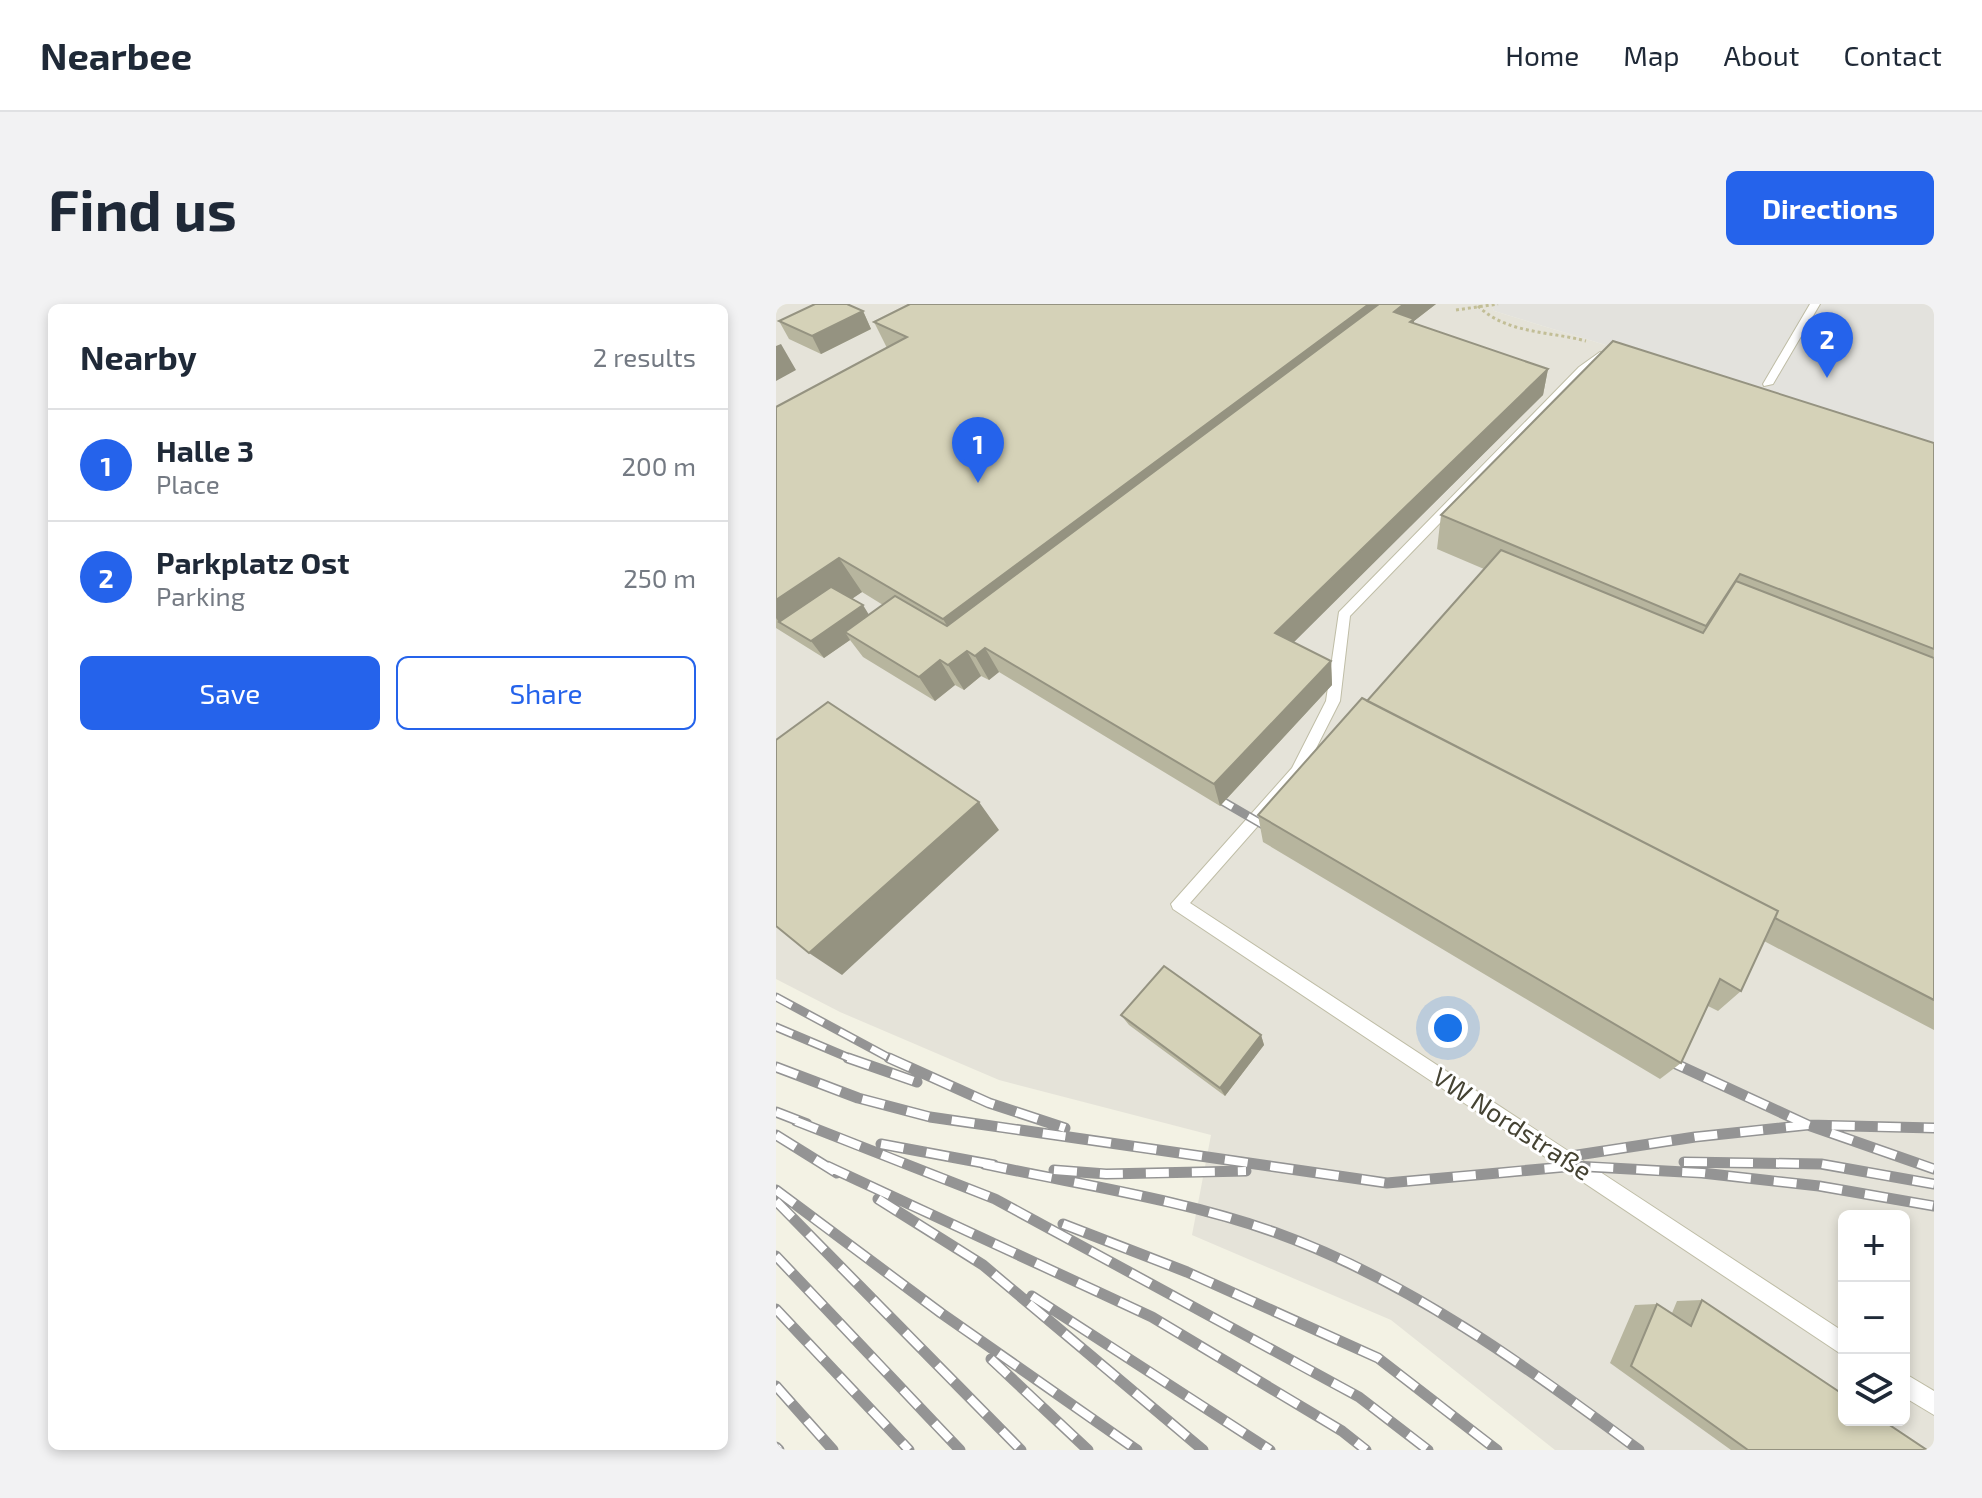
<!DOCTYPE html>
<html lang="en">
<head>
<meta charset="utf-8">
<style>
  :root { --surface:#fff; --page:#f2f2f3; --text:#1f2937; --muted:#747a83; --line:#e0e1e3; --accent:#2563eb }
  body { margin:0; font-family:"Exo 2",sans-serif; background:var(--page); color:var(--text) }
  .controls { position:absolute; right:24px; bottom:24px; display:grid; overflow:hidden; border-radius:12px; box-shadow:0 4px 12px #0003 }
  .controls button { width:72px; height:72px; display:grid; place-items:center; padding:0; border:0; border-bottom:2px solid var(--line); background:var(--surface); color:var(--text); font:40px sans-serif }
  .you { position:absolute; left:672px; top:724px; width:28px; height:28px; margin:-20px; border:6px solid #fff; border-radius:50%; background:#1a73e8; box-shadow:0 0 0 12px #1a73e833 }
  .badge { display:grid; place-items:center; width:52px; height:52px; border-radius:50%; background:var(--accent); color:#fff; font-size:26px; font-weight:700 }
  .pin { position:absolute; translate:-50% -66px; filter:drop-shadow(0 2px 4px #0008) }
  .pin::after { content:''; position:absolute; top:42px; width:28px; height:24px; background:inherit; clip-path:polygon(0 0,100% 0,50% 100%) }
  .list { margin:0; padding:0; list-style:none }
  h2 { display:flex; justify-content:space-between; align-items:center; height:104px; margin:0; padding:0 32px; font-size:34px }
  h2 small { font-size:26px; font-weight:400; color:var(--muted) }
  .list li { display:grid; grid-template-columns:52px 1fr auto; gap:24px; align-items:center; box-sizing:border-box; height:112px; padding:0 32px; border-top:2px solid var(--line) }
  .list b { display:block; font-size:30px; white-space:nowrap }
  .list p { margin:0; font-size:26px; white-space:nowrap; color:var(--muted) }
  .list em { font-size:26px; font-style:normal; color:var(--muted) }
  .actions { display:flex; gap:16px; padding:24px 32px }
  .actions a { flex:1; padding:18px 0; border:2px solid var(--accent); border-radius:12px; text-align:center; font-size:28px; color:var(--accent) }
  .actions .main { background:var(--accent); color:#fff }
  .icon { flex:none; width:44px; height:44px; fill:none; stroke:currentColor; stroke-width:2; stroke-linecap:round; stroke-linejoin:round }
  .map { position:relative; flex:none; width:1158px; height:1146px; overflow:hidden; border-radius:12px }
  header { display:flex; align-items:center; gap:48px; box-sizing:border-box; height:112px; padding:0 40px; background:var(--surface); border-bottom:2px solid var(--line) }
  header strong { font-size:38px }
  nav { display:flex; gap:44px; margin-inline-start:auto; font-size:28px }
  .intro { display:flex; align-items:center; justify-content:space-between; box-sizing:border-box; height:192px; padding:0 48px }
  h1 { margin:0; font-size:56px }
  .button { padding:20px 36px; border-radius:12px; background:var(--accent); color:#fff; font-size:28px; font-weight:700 }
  main { display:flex; gap:48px; padding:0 48px }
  aside { flex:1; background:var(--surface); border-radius:12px; box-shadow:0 4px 12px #0003 }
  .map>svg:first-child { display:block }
  .industrial { fill:#e5e3d9; fill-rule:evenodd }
  .parking { fill:#e3e2dd }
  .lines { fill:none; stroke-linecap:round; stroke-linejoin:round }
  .service-casing { stroke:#bfbda6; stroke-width:2 }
  .path { stroke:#c2be96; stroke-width:3; stroke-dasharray:3 3; stroke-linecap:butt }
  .service { fill:#fff; fill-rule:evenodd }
  .rail-far1-casing { stroke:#949494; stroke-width:9 }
  .rail-casing { stroke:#949494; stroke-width:11 }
  .rail-far1 { stroke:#fff; stroke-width:6; stroke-dasharray:18; stroke-linecap:butt }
  .rail { stroke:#fff; stroke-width:8; stroke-dasharray:23; stroke-linecap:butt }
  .wall { fill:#b7b59e; fill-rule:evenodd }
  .shaded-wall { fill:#959381 }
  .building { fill:#d5d2b8; stroke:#959381; stroke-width:2 }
  .labels { text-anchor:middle; stroke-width:6; stroke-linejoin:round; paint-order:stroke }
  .street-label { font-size:26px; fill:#454333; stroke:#fff }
</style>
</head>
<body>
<header>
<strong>Nearbee</strong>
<nav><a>Home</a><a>Map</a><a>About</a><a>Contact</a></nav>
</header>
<div class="intro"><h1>Find us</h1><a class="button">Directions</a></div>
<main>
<aside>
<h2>Nearby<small>2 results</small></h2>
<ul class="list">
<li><span class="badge">1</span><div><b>Halle 3</b><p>Place</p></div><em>200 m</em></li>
<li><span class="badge">2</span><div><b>Parkplatz Ost</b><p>Parking</p></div><em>250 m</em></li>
</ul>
<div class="actions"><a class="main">Save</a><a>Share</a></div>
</aside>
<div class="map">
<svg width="1158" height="1146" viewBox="0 0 1158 1146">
  <rect width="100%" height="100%" fill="#f3f2e4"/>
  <path class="industrial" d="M0,0H715L718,7L1158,141V1146H779L615,1016L416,931L435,831L223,776L64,708L0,675ZM1068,912H1128V1116H1068Z"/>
  <path class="parking" d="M715,0H1158V141L718,7Z"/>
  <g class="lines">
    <defs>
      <path id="service" d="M1034,0H1044L997,80L988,82L987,80Z
        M824,48L841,55L836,58L825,55L811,67L574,312L564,397L526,472L414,599L1068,1028V1052L397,605L395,600L516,464L550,397L563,308L803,63Z
        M1128,1069L1158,1087V1111L1128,1093Z"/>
    </defs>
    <use href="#service" class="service-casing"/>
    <path class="path" d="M702,2C731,30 773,27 810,37
      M680,6L722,0"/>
    <use href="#service" class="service"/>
    <defs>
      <path id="rail-far1" d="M441,494L501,529
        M0,693L117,756
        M0,723L78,756
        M881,751L892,756"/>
      <path id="rail" d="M72,754L141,778
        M113,754L213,799L289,824
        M887,754L1032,821L1158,865
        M0,763L82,794L154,813L611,879L799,862L926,869L1043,882L1158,902
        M0,808L31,820
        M20,817L219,895L583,1093L652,1146
        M0,831L61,869
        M105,840L218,861
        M782,854L919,833L1032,821L1158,824
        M908,858L1045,860L1158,880
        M208,860C305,881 404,895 498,928C632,976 750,1062 863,1146
        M51,862L376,1013L566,1127L590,1146
        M278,866L330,870L470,867
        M0,886L165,1009L361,1146
        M102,895L207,961L427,1146
        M0,897L245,1146
        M287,920L411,968L602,1054L721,1146
        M0,952L184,1146
        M256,992L494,1146
        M0,1005L133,1146
        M215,1055L312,1146
        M0,1082L57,1146
        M0,1143L3,1146"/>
    </defs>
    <use href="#rail-far1" class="rail-far1-casing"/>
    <use href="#rail" class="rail-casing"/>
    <use href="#rail-far1" class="rail-far1"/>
    <use href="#rail" class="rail"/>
  </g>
  <path class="wall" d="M134,0H660L638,17V19L772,65L767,91L517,338L555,357L556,381L444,502L223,368L213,376L205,372L188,386L179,381L159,397L87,353L74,336L48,354L0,324V103L111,44L98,18ZM86,288L107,301L93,311L75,295Z
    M87,7L95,25L45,50L13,35L3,17Z
    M1158,139V726L988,637L965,687L942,707L932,702L905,759L884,775L487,538L482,511L591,397L708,265L661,245L665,211Z
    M345,711L485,731L488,741L449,792L353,721Z
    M926,996L1151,1146H955L834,1059L859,1001L881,1000L896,1009L901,997Z"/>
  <path class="shaded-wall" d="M593,0H660L638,17L637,41L186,347L167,315Z
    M87,7L95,25L45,50L36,32Z
    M5,40L20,66L0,77V42Z
    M772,65L767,91L502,354L499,329Z
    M63,254L86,288L24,331L3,318L0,314V296Z
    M87,301L98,319L69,328L74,336L48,354L35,337Z
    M209,344L223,368L213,376L199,352Z
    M191,347L205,372L188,386L172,361Z
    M164,356L179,381L159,397L143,373Z
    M555,357L556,381L444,502L438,480Z
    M203,498L223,526L66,671L33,649Z
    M485,731L488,741L449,792L444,784Z"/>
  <path class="building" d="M39,0H71L87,7L36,32L3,17Z
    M134,0H593L167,315L63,254L0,296V103L131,33L98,18Z
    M603,0H628L618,8L638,15L634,18L772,65L499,329L555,357L438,480L209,344L199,352L191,347L172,361L164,356L143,373L69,328L119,292L171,322Z
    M837,37L1158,139V345L964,270L930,322L665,211Z
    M725,246L927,329L960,277L1158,354V696L999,614L1002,607L591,397Z
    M55,283L87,301L35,337L3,318Z
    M586,394L1002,607L965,687L944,675L905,759L482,511Z
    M52,398L203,498L33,649L0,622V436Z
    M388,662L485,731L444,784L345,711Z
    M926,996L1068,1091V1116H1106L1151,1146H972L855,1062L881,1000L915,1022Z"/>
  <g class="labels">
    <g class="street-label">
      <text transform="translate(736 820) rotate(33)" y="9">VW Nordstraße</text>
    </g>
  </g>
</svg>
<div class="controls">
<button>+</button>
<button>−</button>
<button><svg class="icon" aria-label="layers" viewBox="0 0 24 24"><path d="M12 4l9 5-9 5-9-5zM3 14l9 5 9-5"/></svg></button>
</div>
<div class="you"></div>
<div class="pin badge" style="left:202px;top:179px">1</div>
<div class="pin badge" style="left:1051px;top:74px">2</div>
</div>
</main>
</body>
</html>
